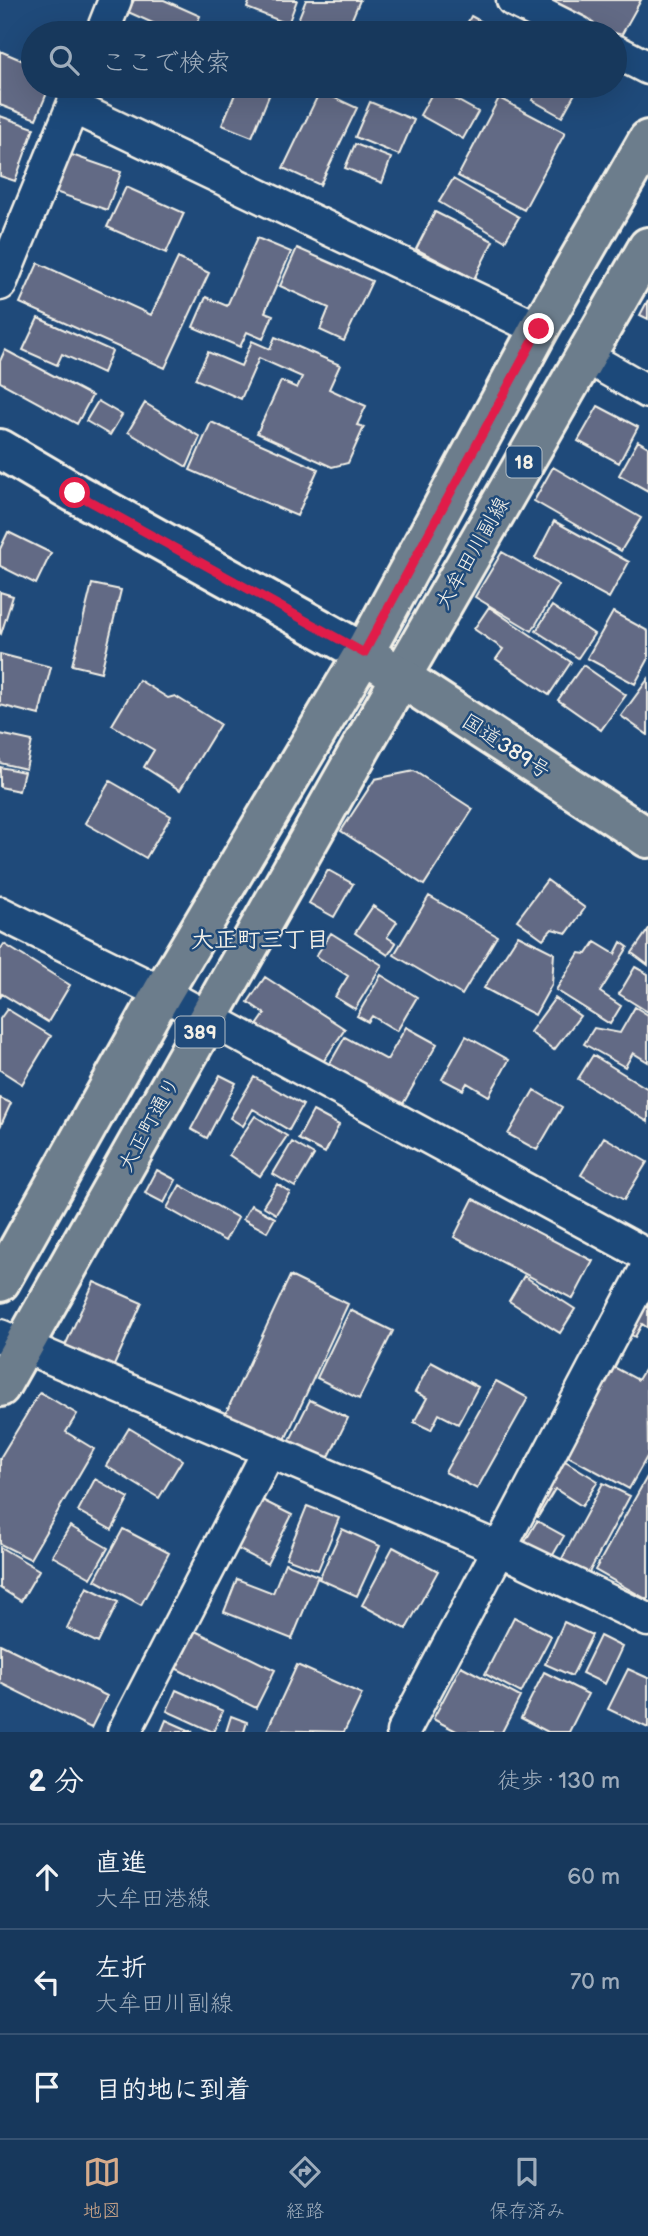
<!DOCTYPE html>
<html lang="ja">
<head>
<meta charset="utf-8">
<style>
  :root { --surface:#17385c; --page:#244365; --text:#f1f3f6; --muted:#9eacbb; --line:#365272; --accent:#d6ab8b }
  body { margin:0; font-family:"Balsamiq Sans","Klee One",sans-serif; background:var(--page); color:var(--text) }
  .stop { position:absolute; width:21px; height:21px; margin:-16px; border:5px solid #e11d48; border-radius:50%; background:#fff }
  .stop.end { background:#e11d48; border-color:#fff; box-shadow:0 2px 7px #0008 }
  .list { margin:0; padding:0; list-style:none }
  h2 { display:flex; justify-content:space-between; align-items:center; height:91px; margin:0; padding:0 28px; font-size:30px }
  h2 small { font-size:23px; font-weight:400; color:var(--muted) }
  .list li { display:grid; grid-template-columns:46px 1fr auto; gap:21px; align-items:center; box-sizing:border-box; height:105px; padding:0 28px; border-top:2px solid var(--line) }
  .list b { display:block; font-size:26px; white-space:nowrap }
  .list p { margin:0; font-size:23px; white-space:nowrap; color:var(--muted) }
  .list em { font-size:23px; font-style:normal; color:var(--muted) }
  .icon { flex:none; width:38px; height:38px; fill:none; stroke:currentColor; stroke-width:2; stroke-linecap:round; stroke-linejoin:round }
  .map { position:relative; flex:none; width:648px; height:1732px; overflow:hidden }
  .search { position:absolute; background:var(--surface); box-shadow:0 7px 28px #0002; left:21px; right:21px; top:21px; height:77px; display:flex; align-items:center; gap:18px; box-sizing:border-box; padding:0 24px; border-radius:38px; color:var(--muted); font-size:26px }
  .sheet { height:406px; background:var(--surface) }
  nav { display:flex; justify-content:space-around; align-items:center; box-sizing:border-box; height:98px; border-top:2px solid var(--line); background:var(--surface); font-size:19px; color:var(--muted) }
  nav a { display:grid; justify-items:center; gap:4px }
  nav .on { color:var(--accent) }
  .map>svg:first-child { display:block }
  .building { fill:#626a85; stroke:#f4f1e8; stroke-width:2 }
  .lines { fill:none; stroke-linecap:round; stroke-linejoin:round }
  .minor-casing { stroke:#f4f1e8; stroke-width:37 }
  .secondary-casing { stroke:#f4f1e8; stroke-width:44 }
  .primary-casing { stroke:#f4f1e8; stroke-width:44 }
  .trunk-casing { stroke:#f4f1e8; stroke-width:44 }
  .minor { stroke:#1f4a7a; stroke-width:32 }
  .secondary { stroke:#1f4a7a; stroke-width:38 }
  .primary { stroke:#6c7d8c; stroke-width:38 }
  .trunk { stroke:#6c7d8c; stroke-width:38 }
  .route { stroke:#e11d48; stroke-width:9 }
  .labels { text-anchor:middle; stroke-width:5; stroke-linejoin:round; paint-order:stroke }
  .shield { fill:#1f4a7a; stroke:#b4bfc7; stroke-width:2 }
  .shield-label { font-size:19px; font-weight:bold; fill:#f4f1e8 }
  .street-label { font-size:21px; fill:#f4f1e8; stroke:#1f4a7a }
  .neighbourhood-label { font-size:23px; font-weight:bold; fill:#f4f1e8; stroke:#1f4a7a }
</style>
</head>
<body>
<div class="map">
<svg width="648" height="1732" viewBox="0 0 648 1732">
  <rect width="100%" height="100%" fill="#1f4a7a"/>
  <filter id="ink" filterUnits="userSpaceOnUse"><feTurbulence type="fractalNoise" baseFrequency=".0143" numOctaves="2"/><feDisplacementMap in="SourceGraphic" scale="14" xChannelSelector="R" yChannelSelector="G"/><feConvolveMatrix kernelMatrix="1 2 1 2 8 2 1 2 1" color-interpolation-filters="sRGB"/></filter>
  <g filter="url(#ink)">
    <path class="building" d="M134,0H164L200,16L193,33H175L128,12Z
      M250,0H297L288,24L247,8Z
      M306,0H360L346,33H329L298,20Z
      M544,0H641L617,43L615,33H600Z
      M471,16L502,33H462Z
      M124,24L149,33H120Z
      M0,51L33,65V86H50L36,119L0,105Z
      M215,86H273L252,137L222,125L235,94Z
      M540,86H579L562,117L532,100Z
      M435,88L478,112L463,139L420,115Z
      M320,91L357,108L320,185L283,168Z
      M499,98L565,133L524,210L458,176Z
      M370,102L414,120L399,155L355,137Z
      M0,116L34,128L15,181L0,176Z
      M355,144L391,158L382,183L345,168Z
      M69,154L121,172L107,210L55,192Z
      M453,179L519,217L505,241L439,202Z
      M126,187L184,213L166,253L107,227Z
      M435,212L493,241L474,279L416,249Z
      M257,238L291,252L265,312L273,315L263,339L247,332L240,347L193,327L206,297L227,306Z
      M297,248L372,281L344,341L320,330L329,308L280,286Z
      M178,258L209,273L165,368L20,303L38,263L151,315Z
      M648,300V319L640,315Z
      M38,318L112,351L103,373L62,354L57,365L23,350Z
      M275,337L340,365L329,389L366,406L357,425L364,427L348,463L332,467L257,433L281,381L297,388L302,377L259,358L241,399L195,379L208,352L241,366L252,341L270,349Z
      M5,350L92,396L77,424L0,382V361Z
      M98,401L122,415L110,435L86,421Z
      M145,403L200,437L187,467L128,432Z
      M598,406L638,427L619,463L578,441Z
      M211,422L318,469L297,516L190,470Z
      M638,441L648,447V491L619,475Z
      M553,467L641,518L621,551L534,501Z
      M554,521L629,562L609,598L535,558Z
      M8,532L51,553L36,584L0,566V549Z
      M502,552L559,585L532,631L475,597Z
      M92,584L121,590L101,672L72,665Z
      M0,592L13,596L1,634L0,633Z
      M552,606L594,634L578,658L536,631Z
      M489,607L571,662L549,695L496,659L503,649L474,629Z
      M613,612L648,631V660L635,684L587,658Z
      M0,654L51,667L39,715L0,705Z
      M583,665L626,695L601,730L558,700Z
      M648,679V735L621,716Z
      M139,680L168,698L175,696L220,724L180,790L144,767L154,750L112,725Z
      M0,734L32,741L26,769L0,763Z
      M0,767L24,772L19,791L0,787Z
      M414,771L473,809L424,885L341,831L375,779Z
      M110,781L171,816L146,858L85,823Z
      M328,870L353,884L334,917L309,903Z
      M547,880L585,908L567,933L552,929L543,939L517,920Z
      M429,896L497,936L462,995L394,955Z
      M373,906L397,922L387,937L396,943L388,955L355,933Z
      M648,930V965L632,953Z
      M331,933L382,965L355,1009L335,997L348,976L316,956Z
      M518,935L554,953L552,984L535,1015L484,988Z
      M595,942L615,954L621,942L628,947L600,992L621,1006L610,1024L556,990L579,953L587,954Z
      M4,944L70,985L48,1022L2,994L0,998V950Z
      M635,967L648,974V1012L619,994Z
      M381,975L417,997L397,1031L372,1016L368,1022L357,1016Z
      M265,977L345,1029L319,1068L256,1027L265,1014L248,1002Z
      M555,998L580,1016L554,1050L530,1032Z
      M635,1007L648,1015V1062L633,1053L625,1067L584,1044L594,1028L620,1033Z
      M7,1009L51,1036L22,1084L0,1070V1019Z
      M406,1027L437,1044L399,1111L326,1070L345,1037L387,1060Z
      M466,1036L509,1060L489,1096L467,1083L463,1090L442,1079Z
      M593,1055L648,1089V1122L578,1079Z
      M220,1075L236,1083L207,1138L191,1129Z
      M254,1077L303,1105L289,1130L253,1109L243,1126L230,1118Z
      M534,1090L562,1107L537,1150L508,1134Z
      M0,1098L11,1103L0,1127Z
      M313,1111L339,1125L325,1153L298,1139Z
      M255,1116L287,1136L260,1176L229,1155Z
      M604,1137L647,1162L624,1200L581,1175Z
      M292,1142L314,1155L295,1187L273,1174Z
      M157,1170L176,1180L164,1203L145,1193Z
      M277,1184L290,1192L276,1214L263,1206Z
      M180,1185L238,1218L225,1241L167,1208Z
      M473,1199L593,1261L573,1299L454,1237Z
      M251,1205L275,1218L267,1232L243,1219Z
      M290,1276L348,1304L283,1444L224,1417Z
      M524,1276L575,1309L560,1333L509,1301Z
      M94,1282L142,1303L112,1370L64,1348Z
      M648,1289V1328L642,1324L635,1337L617,1327Z
      M350,1310L393,1331L359,1399L317,1378Z
      M431,1362L478,1387L458,1424L439,1414L431,1430L414,1422L427,1398L415,1392Z
      M647,1365L648,1455L629,1489L566,1455L614,1367L638,1380Z
      M496,1381L528,1398L477,1489L445,1472Z
      M40,1392L77,1414L66,1432L94,1449L30,1559L0,1544V1458Z
      M310,1400L348,1418L323,1469L285,1450Z
      M129,1428L182,1460L159,1498L106,1466Z
      M552,1453L598,1481L582,1506L555,1489L538,1517L519,1505Z
      M648,1475V1600L595,1570Z
      M95,1479L129,1498L112,1530L78,1511Z
      M603,1483L630,1496L585,1580L558,1566Z
      M250,1494L292,1515L267,1564L224,1542Z
      M307,1506L339,1518L318,1570L286,1558Z
      M537,1521L564,1536L546,1567L519,1552Z
      M70,1526L108,1548L91,1578L52,1556Z
      M123,1529L169,1553L141,1605L95,1580Z
      M342,1529L380,1546L357,1596L319,1579Z
      M0,1547L39,1570L21,1601L0,1588Z
      M393,1547L438,1571L406,1629L362,1605Z
      M285,1563L318,1576L292,1639L224,1612L237,1579L273,1593Z
      M87,1587L118,1602L98,1643L67,1628Z
      M514,1617L551,1636L521,1693L485,1674Z
      M564,1622L592,1635L572,1676L545,1664Z
      M191,1629L275,1670L256,1708L173,1667Z
      M600,1636L622,1647L605,1684L582,1673Z
      M0,1644L107,1696L91,1728L0,1683Z
      M297,1665L362,1694L344,1732L267,1730Z
      M461,1666L520,1697L502,1732H458L433,1719Z
      M628,1669L648,1678V1728L608,1709Z
      M544,1672L588,1694L569,1732H548L521,1718Z
      M176,1690L223,1711L213,1732L167,1711Z
      M231,1716L247,1722L244,1732H226Z
      M166,1720L193,1732H161Z"/>
    <g class="lines">
      <defs>
        <path id="minor" d="M513,0L579,33
          M102,33L115,0
          M615,51L648,68
          M73,107L539,329
          M0,284L81,86
          M585,356L648,392
          M0,913L162,993L648,1256
          M0,1336L500,1549L648,1620
          M124,1732L269,1451
          M403,1732L648,1266"/>
        <path id="secondary" d="M0,449L75,493L364,653"/>
        <path id="primary" d="M364,653L539,329L648,140
          M401,677L648,247"/>
        <path id="trunk" d="M0,1282L162,993L364,653L648,838
          M0,1387L401,677"/>
      </defs>
      <use href="#minor" class="minor-casing"/>
      <use href="#secondary" class="secondary-casing"/>
      <use href="#primary" class="primary-casing"/>
      <use href="#trunk" class="trunk-casing"/>
      <use href="#minor" class="minor"/>
      <use href="#secondary" class="secondary"/>
      <use href="#primary" class="primary"/>
      <use href="#trunk" class="trunk"/>
    </g>
  </g>
  <g class="lines" filter="url(#ink)">
    <path class="route" d="M75,493L364,653L539,329"/>
  </g>
  <g class="labels">
    <g class="shield">
      <rect x="506.5" y="446.5" width="35" height="31" rx="5"/>
      <rect x="175.5" y="1016.5" width="49" height="31" rx="5"/>
    </g>
    <g class="shield-label">
      <text x="524" y="469">18</text>
      <text x="200" y="1039">389</text>
    </g>
    <g class="street-label">
      <text transform="translate(472 553) rotate(-60)" y="7">大牟田川副線</text>
      <text transform="translate(506 746) rotate(33)" y="7">国道389号</text>
      <text transform="translate(149 1124) rotate(-61)" y="7">大正町通り</text>
    </g>
    <g class="neighbourhood-label">
      <text x="260" y="947">大正町三丁目</text>
    </g>
  </g>
</svg>
<div class="stop" style="left:75px;top:493px"></div>
<div class="stop end" style="left:539px;top:329px"></div>
<div class="search"><svg class="icon" aria-label="search" viewBox="0 0 24 24"><circle cx="10" cy="10" r="6"/><path d="M15 15l6 6"/></svg>ここで検索</div>
</div>
<section class="sheet">
<h2>2 分<small>徒歩 · 130 m</small></h2>
<ul class="list">
<li><svg class="icon" aria-label="ahead" viewBox="0 0 24 24"><path d="M12 20V5M6 11l6-6 6 6"/></svg><div><b>直進</b><p>大牟田港線</p></div><em>60 m</em></li>
<li><svg class="icon" aria-label="left" viewBox="0 0 24 24"><path d="M17 20v-9H6M10 6l-5 5 5 5"/></svg><div><b>左折</b><p>大牟田川副線</p></div><em>70 m</em></li>
<li><svg class="icon" aria-label="arrive" viewBox="0 0 24 24"><path d="M6 21V4h12l-3 4 3 4H6"/></svg><div><b>目的地に到着</b></div></li>
</ul>
</section>
<nav>
<a class="on"><svg class="icon" aria-label="map" viewBox="0 0 24 24"><path d="M3 6l6-2 6 2 6-2v14l-6 2-6-2-6 2zM9 4v14M15 6v14"/></svg>地図</a>
<a><svg class="icon" aria-label="directions" viewBox="0 0 24 24"><path d="M12 3l9 9-9 9-9-9zM9 14v-3h6M13 9l2 2-2 2"/></svg>経路</a>
<a><svg class="icon" aria-label="saved" viewBox="0 0 24 24"><path d="M7 4h10v16l-5-4-5 4z"/></svg>保存済み</a>
</nav>
</body>
</html>
